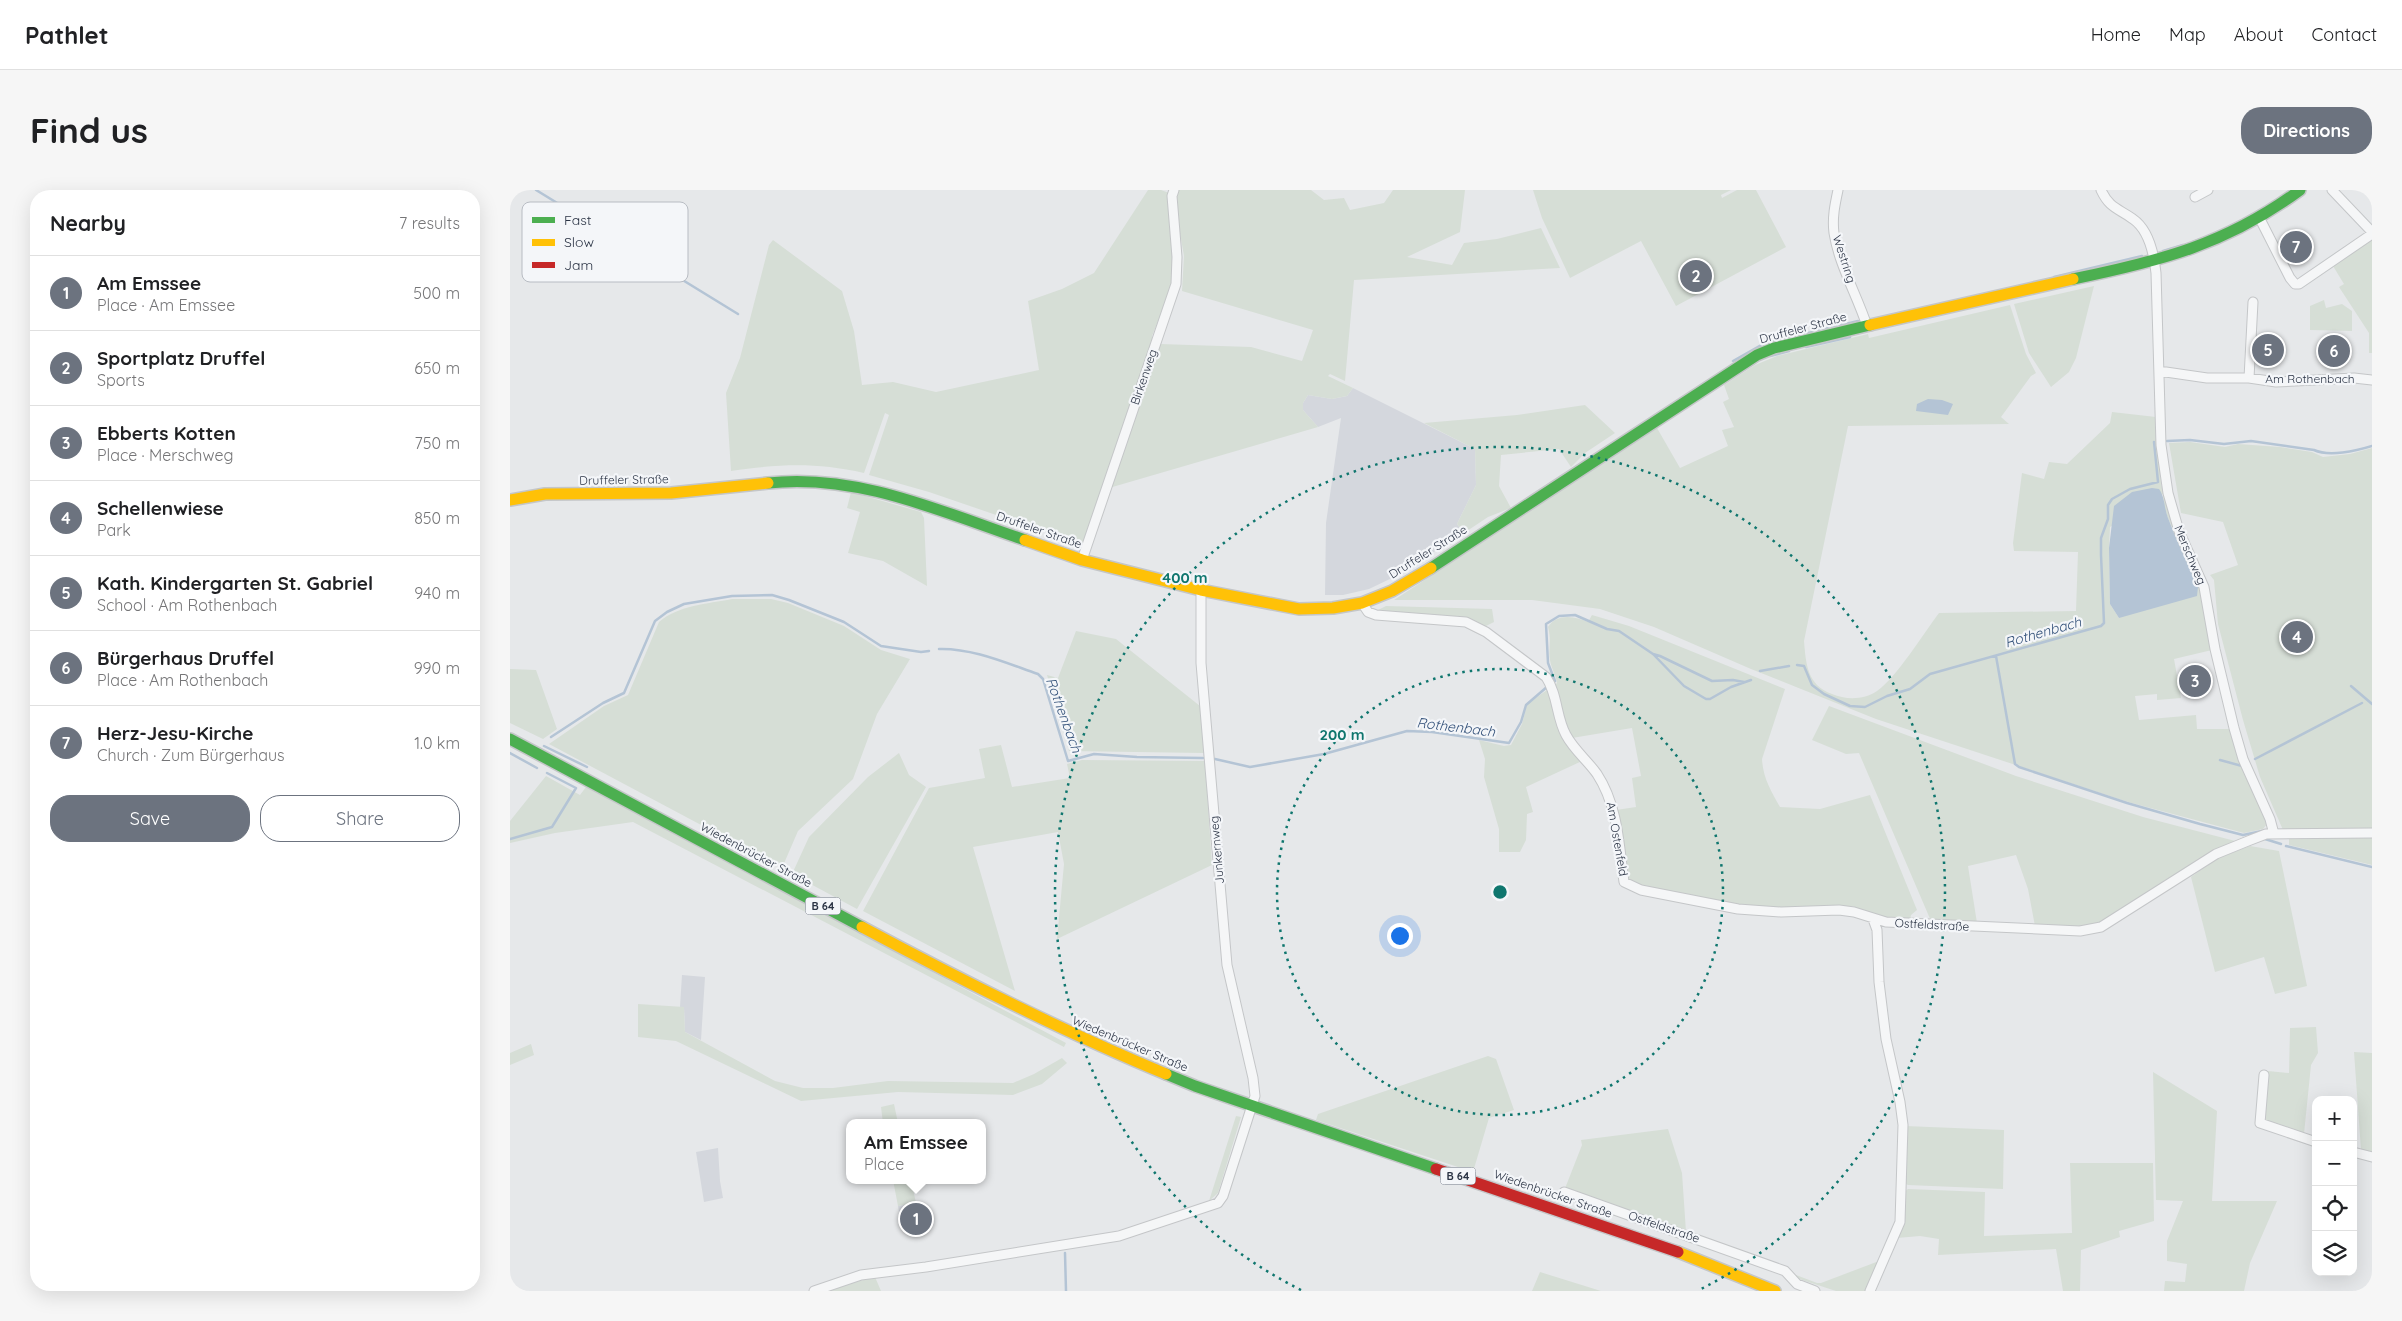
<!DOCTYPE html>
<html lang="en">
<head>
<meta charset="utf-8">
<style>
  :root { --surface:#fff; --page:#f6f6f6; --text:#202124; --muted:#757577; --line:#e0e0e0; --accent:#6c737f }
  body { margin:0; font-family:Quicksand,sans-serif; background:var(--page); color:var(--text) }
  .controls { position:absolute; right:15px; bottom:15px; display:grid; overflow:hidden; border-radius:10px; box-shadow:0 5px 20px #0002 }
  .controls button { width:45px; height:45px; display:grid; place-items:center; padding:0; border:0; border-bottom:1px solid var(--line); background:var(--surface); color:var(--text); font:25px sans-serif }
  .you { position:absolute; left:889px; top:745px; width:18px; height:18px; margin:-12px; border:4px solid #fff; border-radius:50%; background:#1a73e8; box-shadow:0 0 0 8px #1a73e833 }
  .badge { display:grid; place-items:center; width:32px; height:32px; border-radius:50%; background:var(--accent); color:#fff; font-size:16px; font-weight:700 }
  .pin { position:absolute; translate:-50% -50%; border:2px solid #fff; box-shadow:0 1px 5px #0006 }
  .popup { position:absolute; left:336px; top:929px; width:140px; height:65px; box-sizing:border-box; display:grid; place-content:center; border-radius:10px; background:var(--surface); filter:drop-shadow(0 1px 4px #0005); font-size:16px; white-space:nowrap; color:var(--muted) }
  .popup b { font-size:19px; color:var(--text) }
  .popup::after { content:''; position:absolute; left:50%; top:100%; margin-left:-10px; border:10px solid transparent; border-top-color:var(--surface) }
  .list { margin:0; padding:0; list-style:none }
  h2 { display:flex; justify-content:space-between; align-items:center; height:65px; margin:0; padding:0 20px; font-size:21px }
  h2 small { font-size:16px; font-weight:400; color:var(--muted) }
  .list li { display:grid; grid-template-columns:32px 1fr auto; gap:15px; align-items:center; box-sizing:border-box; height:75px; padding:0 20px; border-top:1px solid var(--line) }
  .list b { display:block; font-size:19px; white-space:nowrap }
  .list p { margin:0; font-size:16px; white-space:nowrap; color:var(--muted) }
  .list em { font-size:16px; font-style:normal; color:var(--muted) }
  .actions { display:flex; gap:10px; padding:15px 20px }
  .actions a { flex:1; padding:11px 0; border:1px solid var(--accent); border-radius:20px; text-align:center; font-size:18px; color:var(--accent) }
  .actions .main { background:var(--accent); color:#fff }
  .icon { flex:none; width:28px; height:28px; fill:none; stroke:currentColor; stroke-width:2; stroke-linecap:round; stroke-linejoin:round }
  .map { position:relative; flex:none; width:1862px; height:1101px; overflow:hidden; border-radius:20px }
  header { display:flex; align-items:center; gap:30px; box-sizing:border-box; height:70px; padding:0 25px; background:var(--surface); border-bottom:1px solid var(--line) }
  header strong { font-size:24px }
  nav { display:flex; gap:28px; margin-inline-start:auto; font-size:18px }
  .intro { display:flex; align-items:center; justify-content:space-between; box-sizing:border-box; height:120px; padding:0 30px }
  h1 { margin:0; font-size:35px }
  .button { padding:12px 22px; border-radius:20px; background:var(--accent); color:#fff; font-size:18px; font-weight:700 }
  main { display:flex; gap:30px; padding:0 30px }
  aside { flex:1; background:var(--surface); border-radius:20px; box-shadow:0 5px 20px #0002 }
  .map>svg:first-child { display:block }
  .built { fill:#d4d7dd }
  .green { fill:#d6ded6; fill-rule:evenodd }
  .water { fill:#b4c4d5 }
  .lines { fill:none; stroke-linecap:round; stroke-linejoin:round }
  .stream { stroke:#b4c4d5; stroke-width:2.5 }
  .street-casing { stroke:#c4c6c8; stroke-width:11 }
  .fast-casing { stroke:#c4c6c8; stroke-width:14 }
  .slow-casing { stroke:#c4c6c8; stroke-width:14 }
  .jam-casing { stroke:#c4c6c8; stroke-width:14 }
  .street { stroke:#f5f6f7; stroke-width:9 }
  .fast { stroke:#4caf50; stroke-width:11 }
  .slow { stroke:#ffc107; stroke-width:11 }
  .jam { stroke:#c62828; stroke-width:11 }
  .ring { fill:none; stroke:#0f766e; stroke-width:2.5; stroke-dasharray:2.5 5 }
  .labels { text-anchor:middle; stroke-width:4.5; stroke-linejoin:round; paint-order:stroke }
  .shield { fill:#f4f6f9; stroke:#676e7b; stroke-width:1 }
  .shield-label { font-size:11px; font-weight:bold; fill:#2b3445 }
  .street-label { font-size:12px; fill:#2b3445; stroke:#f4f6f9 }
  .water-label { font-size:14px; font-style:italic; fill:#34527a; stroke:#f4f6f9 }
  .key { fill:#f4f6f9; stroke:#b8bcc3; stroke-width:1 }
  .key-label { font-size:14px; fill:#2b3445 }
  .centre { fill:#0f766e; stroke:#f4f6f9; stroke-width:2.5 }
  .ring-label { font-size:15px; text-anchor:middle; font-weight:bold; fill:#0f766e; stroke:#f4f6f9; stroke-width:4.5; stroke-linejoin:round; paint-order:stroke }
</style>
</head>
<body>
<header>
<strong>Pathlet</strong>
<nav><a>Home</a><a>Map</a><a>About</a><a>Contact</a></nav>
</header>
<div class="intro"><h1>Find us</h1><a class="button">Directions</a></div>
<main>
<aside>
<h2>Nearby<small>7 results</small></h2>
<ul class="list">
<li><span class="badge">1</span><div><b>Am Emssee</b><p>Place · Am Emssee</p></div><em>500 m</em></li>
<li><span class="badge">2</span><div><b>Sportplatz Druffel</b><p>Sports</p></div><em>650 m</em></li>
<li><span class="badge">3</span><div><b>Ebberts Kotten</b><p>Place · Merschweg</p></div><em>750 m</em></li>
<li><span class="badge">4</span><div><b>Schellenwiese</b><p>Park</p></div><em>850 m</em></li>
<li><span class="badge">5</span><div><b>Kath. Kindergarten St. Gabriel</b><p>School · Am Rothenbach</p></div><em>940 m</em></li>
<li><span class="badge">6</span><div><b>Bürgerhaus Druffel</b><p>Place · Am Rothenbach</p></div><em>990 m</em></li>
<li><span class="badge">7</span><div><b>Herz-Jesu-Kirche</b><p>Church · Zum Bürgerhaus</p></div><em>1.0 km</em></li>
</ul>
<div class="actions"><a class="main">Save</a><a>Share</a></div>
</aside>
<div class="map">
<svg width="1862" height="1101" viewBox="0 0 1862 1101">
  <rect width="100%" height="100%" fill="#e6e8ea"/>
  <path class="built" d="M843,198L965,259L966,295L947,334L954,343L882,388L859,399L833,405H815L816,333L831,228L808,237L793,220V213L798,205L822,209L837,206Z
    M172,785L195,787L191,850L175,842L174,818L170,817Z
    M208,958L210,991L213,1008L194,1012L186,962Z
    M406,1013L409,1033L391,1036L388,1016Z"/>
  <path class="green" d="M638,0H651L659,3L664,66L663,93L642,146V154L574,355L419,302L359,285L379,225L375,223L354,283C306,272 269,274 221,281L216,203L230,168L259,55L263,50L332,101L344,141L352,195L383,192L426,202L529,180L518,111L552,99L584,83Z
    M668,0H801L814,10L834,8L840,20L874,13L883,0H955L950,42L897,67L942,75L954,53L987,49L1031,38L1050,78L844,90L835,191L820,184L818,186L843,198L837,206L822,209L798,205L793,213V220L808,237L599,298L650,154L741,157L792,171L803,140L672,101L674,66L664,9Z
    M1023,0H1221L1211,5L1212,8L1227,0H1246L1276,57L1166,116L1131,51L1060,88L1032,28Z
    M1859,49L1862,50V163H1859V143L1829,97L1834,94L1823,76Z
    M1584,96L1566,168L1559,182L1541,197L1519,163L1504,114Z
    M1814,110L1816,118L1832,114L1842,121V141L1800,140V116Z
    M1500,115L1516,164L1526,183L1521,186L1491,227L1499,234L1338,236L1294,451C1296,474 1297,495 1322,504C1336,510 1354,510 1367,501C1386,488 1414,443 1429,423L1566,421L1568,362L1504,361L1503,353L1512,283L1534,289L1539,272L1557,274L1600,233L1602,222L1646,227L1651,294L1659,322L1693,399L1702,460L1664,469L1671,508L1647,510V504L1625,506L1629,530L1686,525L1687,539H1722L1732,575L1710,571L1733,576L1757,634L1753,639L1734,643L1618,612L1366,529L1241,479L1144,437L1090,419L1022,410H884L1147,238L1170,278L1218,256L1212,240L1224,237L1213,212L1219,209L1214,195L1245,175L1267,166L1358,144L1359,148ZM1653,304L1654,318L1664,343L1609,428L1600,414L1599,358L1600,337Z
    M1075,215L1105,243L1075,263L1061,277L1049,259L991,265L989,296L1001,318L978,327L954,343L947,334L966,295L965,259L914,233L1007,225Z
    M1680,252L1715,257L1728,254L1770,257L1802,262L1813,267L1840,264L1862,258V639L1773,640L1750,587L1733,530L1708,434L1704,390L1700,385L1728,375L1713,332L1671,323L1659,253Z
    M341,302L411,322L414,328L417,396L373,371L338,363L350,322L337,318Z
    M222,409H261L278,413L334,436L371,460L400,469L367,524L343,589L288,641L272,678L39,554L94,516L118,505L149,432C169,415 197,414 222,409Z
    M876,416L982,419L984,432L974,437L867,422L868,420Z
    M1082,425L1119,436L1275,499L1252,569C1253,588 1261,601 1270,617L1310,619L1360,605L1407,720L1401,725L1400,730L1377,729L1342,716L1270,719L1217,714L1132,697L1118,689L1106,620L1126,617L1122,588L1131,586L1122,538L1062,548L1054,531L1045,495L1047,493C1046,485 1041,478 1040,470C1038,459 1042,451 1038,437C1047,423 1065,426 1078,432Z
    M566,441L606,449L690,516L694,563L559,561L537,485L548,488Z
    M0,479L26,480L47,539L33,549L0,533Z
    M1040,498L1072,571L1016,597L1023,622L1017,624L1016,650L1010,662H989V639L974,587L975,569L969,550L994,556L1001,555L1012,534L1017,514Z
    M1319,516L1506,586L1633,627L1729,652L1587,735L1570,737L1525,736L1518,699L1506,665L1458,676L1467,733L1421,731L1349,563L1336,564L1302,550Z
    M491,555L502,597L560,588L557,574L572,570L695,571L702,675L547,749L554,674L548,642L463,657L505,801L353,721L419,598L475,588L469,559Z
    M389,563L399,585L416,597L347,719L282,684L299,647L358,587Z
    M36,586L70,605L76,597L556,853L554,857L123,632L45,643L0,653V631Z
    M1862,646V675L1779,655V648Z
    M1740,656L1769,661L1797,796L1765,804L1754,767L1705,782L1681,687L1706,669Z
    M128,814L174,817L175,842L265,891L293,898H323L378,891L503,893L524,884L552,868L557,873L532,894L503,905L388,902L291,911L166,851L128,847Z
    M1806,837L1808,863L1801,875L1794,944L1757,933L1754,925L1758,881L1779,883L1780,838Z
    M21,854L24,865L0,875V863Z
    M1844,862L1862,863V963L1851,960Z
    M978,866L986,869L1004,920L979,928L963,982L806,930L808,924Z
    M1643,882L1707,921L1702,1011H1767L1740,1073L1734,1101H1654L1655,1091L1675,1092L1677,1074L1657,1071V1051L1673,1011L1646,1010Z
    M384,914L388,933H373L371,917Z
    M726,926L731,927L708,1003L699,1011Z
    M1395,936L1494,940L1493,999L1398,995L1394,993Z
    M1158,939L1172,983L1176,1042L1054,1001L1072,955L1071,950Z
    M1560,973H1643L1644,1031L1609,1041L1610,1047L1571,1060L1570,1101H1553L1546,1059L1428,1065L1429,1049L1410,1046L1387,1048L1394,1002L1398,999L1475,1002L1474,1046L1562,1043Z
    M383,990H401L406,1013L388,1016Z
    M1369,1071L1356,1101H1326L1286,1088V1085L1307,1093H1311Z
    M1030,1082L1091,1101H1022Z
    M365,1087L371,1101H311Z"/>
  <path class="water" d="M1418,209L1432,210L1443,214L1438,225L1406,221L1407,214Z
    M1642,298L1649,299C1655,307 1654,318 1658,328C1667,352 1678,374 1688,397L1687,406L1609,428L1600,414L1599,358L1604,316L1622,302Z"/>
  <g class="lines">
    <path class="stream" d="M26,0L228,124
      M1683,52L1694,48
      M1653,61L1673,55
      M1544,87L1632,66
      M1296,157L1340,147
      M1260,166L1279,161
      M1223,171L1253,154L1348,131
      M1657,251L1680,250L1714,254L1741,251L1804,260C1819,267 1846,261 1862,256
      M429,459C462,458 496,473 528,484L533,489L558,571L584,564L627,567L693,568
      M1143,464L1150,466L1202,491L1223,490L1234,492
      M1486,466L1505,574L1509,577L1617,613L1690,634L1733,645L1752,641
      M1287,475L1294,476L1302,495L1314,504L1340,516L1355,517L1377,506L1400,499L1420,484L1591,436L1594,433L1591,365V348L1598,329V315L1602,309L1620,299L1648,292L1644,252
      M1250,481L1279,476
      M1045,491L1038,473L1036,434L1049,426L1065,425L1097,439L1109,441L1143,464L1174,496L1196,509H1200L1221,497L1241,490
      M1841,496L1862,514
      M41,547L93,513L114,503L145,431L157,422L174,414L222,406L262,405L279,410L334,432L371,456L411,462L419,461
      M34,556L77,577
      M0,563L27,578
      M705,569L740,577L814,564L897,541L922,542L999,553L1011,532L1016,515L1038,496
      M1745,569L1852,513
      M1710,570L1732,576
      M0,649L42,637L66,598L37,583
      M1755,649L1771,654
      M1776,656L1862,677
      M555,1063L556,1101"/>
    <defs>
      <path id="street" d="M1328,0C1325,14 1322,28 1324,43C1329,75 1347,105 1357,136
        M1591,0C1600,19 1608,18 1623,29C1639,40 1644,64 1646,83L1651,255L1658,303L1669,341L1694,397L1705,459L1724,538L1733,569L1760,629L1764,644
        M1822,0L1862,42
        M1685,7L1698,0
        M1750,29L1780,88L1785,94H1789L1862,44
        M1649,181L1697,188H1739L1766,192L1844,188L1862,190
        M1739,188L1743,112
        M572,370L666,94L667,67L662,6L664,0
        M852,413L858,422L866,425L956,432L976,442L1036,487C1048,505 1046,527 1056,545C1064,560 1078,571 1087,584C1108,616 1109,655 1114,692L1131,700L1228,719L1271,722L1329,720L1344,722L1376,732L1570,741L1591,737L1706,664L1738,651L1756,644L1862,643
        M1754,885L1750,933L1806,952
        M1843,962L1862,967
        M1054,1002L1275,1081L1287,1094L1305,1101
        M304,1101L351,1085L416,1077L609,1046L708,1013L713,1006L745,906L743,888L717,775L691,473V400
        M1360,1101L1390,1032L1393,935L1390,912L1376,849L1369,792L1367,740L1363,729"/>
      <path id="fast" d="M1563,89C1651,71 1717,54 1790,0
        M258,293C348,283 432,322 515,350
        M921,378L1247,165L1264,158L1360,135
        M0,549L352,737
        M656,884L685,896L926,979"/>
      <path id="slow" d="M1360,135L1563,89
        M0,310L35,304L161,303L258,293
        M515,350L572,370L691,400L789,419L823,418L852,413L882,401L921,378
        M352,737C451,790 552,841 656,884
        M1168,1062L1265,1101"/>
      <path id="jam" d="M926,979L1168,1062"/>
    </defs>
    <use href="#street" class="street-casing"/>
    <use href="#fast" class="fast-casing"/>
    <use href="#slow" class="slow-casing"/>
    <use href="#jam" class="jam-casing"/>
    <use href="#street" class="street"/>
    <use href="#fast" class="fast"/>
    <use href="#slow" class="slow"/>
    <use href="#jam" class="jam"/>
  </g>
  <g class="ring">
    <circle cx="990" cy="702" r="223"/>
    <path d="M791 1100A445 445 0 1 1 1189 1100"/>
  </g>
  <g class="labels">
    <g class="shield">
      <rect x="295.5" y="707.5" width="35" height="17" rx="4"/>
      <rect x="930.5" y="977.5" width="35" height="17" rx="4"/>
    </g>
    <g class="shield-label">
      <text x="313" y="720">B 64</text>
      <text x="948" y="990">B 64</text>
    </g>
    <g class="street-label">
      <text transform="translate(1334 69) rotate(72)" y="4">Westring</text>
      <text transform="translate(1293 138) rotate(-15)" y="4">Druffeler Straße</text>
      <text transform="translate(634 187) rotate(-71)" y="4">Birkenweg</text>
      <text x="1800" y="193">Am Rothenbach</text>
      <text transform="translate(114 290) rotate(-1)" y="4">Druffeler Straße</text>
      <text transform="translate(529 340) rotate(19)" y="4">Druffeler Straße</text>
      <text transform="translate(918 362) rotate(-32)" y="4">Druffeler Straße</text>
      <text transform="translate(1680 365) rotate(67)" y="4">Merschweg</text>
      <text transform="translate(1107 649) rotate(80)" y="4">Am Ostenfeld</text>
      <text transform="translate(707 660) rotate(-95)" y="4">Junkernweg</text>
      <text transform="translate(246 665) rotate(28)" y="4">Wiedenbrücker Straße</text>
      <text transform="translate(1422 735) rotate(3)" y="4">Ostfeldstraße</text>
      <text transform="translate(620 854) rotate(23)" y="4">Wiedenbrücker Straße</text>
      <text transform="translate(1043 1004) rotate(19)" y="4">Wiedenbrücker Straße</text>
      <text transform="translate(1154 1037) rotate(19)" y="4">Ostfeldstraße</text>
    </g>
    <g class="water-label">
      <text transform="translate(1533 442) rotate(-16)" y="5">Rothenbach</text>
      <text transform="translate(554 525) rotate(70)" y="5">Rothenbach</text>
      <text transform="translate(946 537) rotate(7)" y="5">Rothenbach</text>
    </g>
  </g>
  <rect x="12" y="12" width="166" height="80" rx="8" class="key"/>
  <rect x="22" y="27" width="23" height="6" fill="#4caf50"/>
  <rect x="22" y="49" width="23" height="7" fill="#ffc107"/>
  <rect x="22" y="72" width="23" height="6" fill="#c62828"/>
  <g class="key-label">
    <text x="54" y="35">Fast</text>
    <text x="54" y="57">Slow</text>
    <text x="54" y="80">Jam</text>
  </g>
  <circle cx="990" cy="702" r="8" class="centre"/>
  <g class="ring-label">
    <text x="675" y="393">400 m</text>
    <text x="832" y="550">200 m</text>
  </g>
</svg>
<div class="controls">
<button>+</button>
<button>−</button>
<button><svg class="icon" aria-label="locate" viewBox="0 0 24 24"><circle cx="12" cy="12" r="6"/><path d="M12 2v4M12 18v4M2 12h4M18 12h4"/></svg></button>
<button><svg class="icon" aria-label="layers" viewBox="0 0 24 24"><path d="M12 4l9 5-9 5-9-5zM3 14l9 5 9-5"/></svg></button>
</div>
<div class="you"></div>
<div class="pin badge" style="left:406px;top:1029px">1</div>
<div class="popup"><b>Am Emssee</b>Place</div>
<div class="pin badge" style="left:1186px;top:86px">2</div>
<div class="pin badge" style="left:1685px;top:491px">3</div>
<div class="pin badge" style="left:1787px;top:447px">4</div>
<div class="pin badge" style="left:1758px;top:160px">5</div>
<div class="pin badge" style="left:1824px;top:161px">6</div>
<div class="pin badge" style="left:1786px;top:57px">7</div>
</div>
</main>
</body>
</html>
